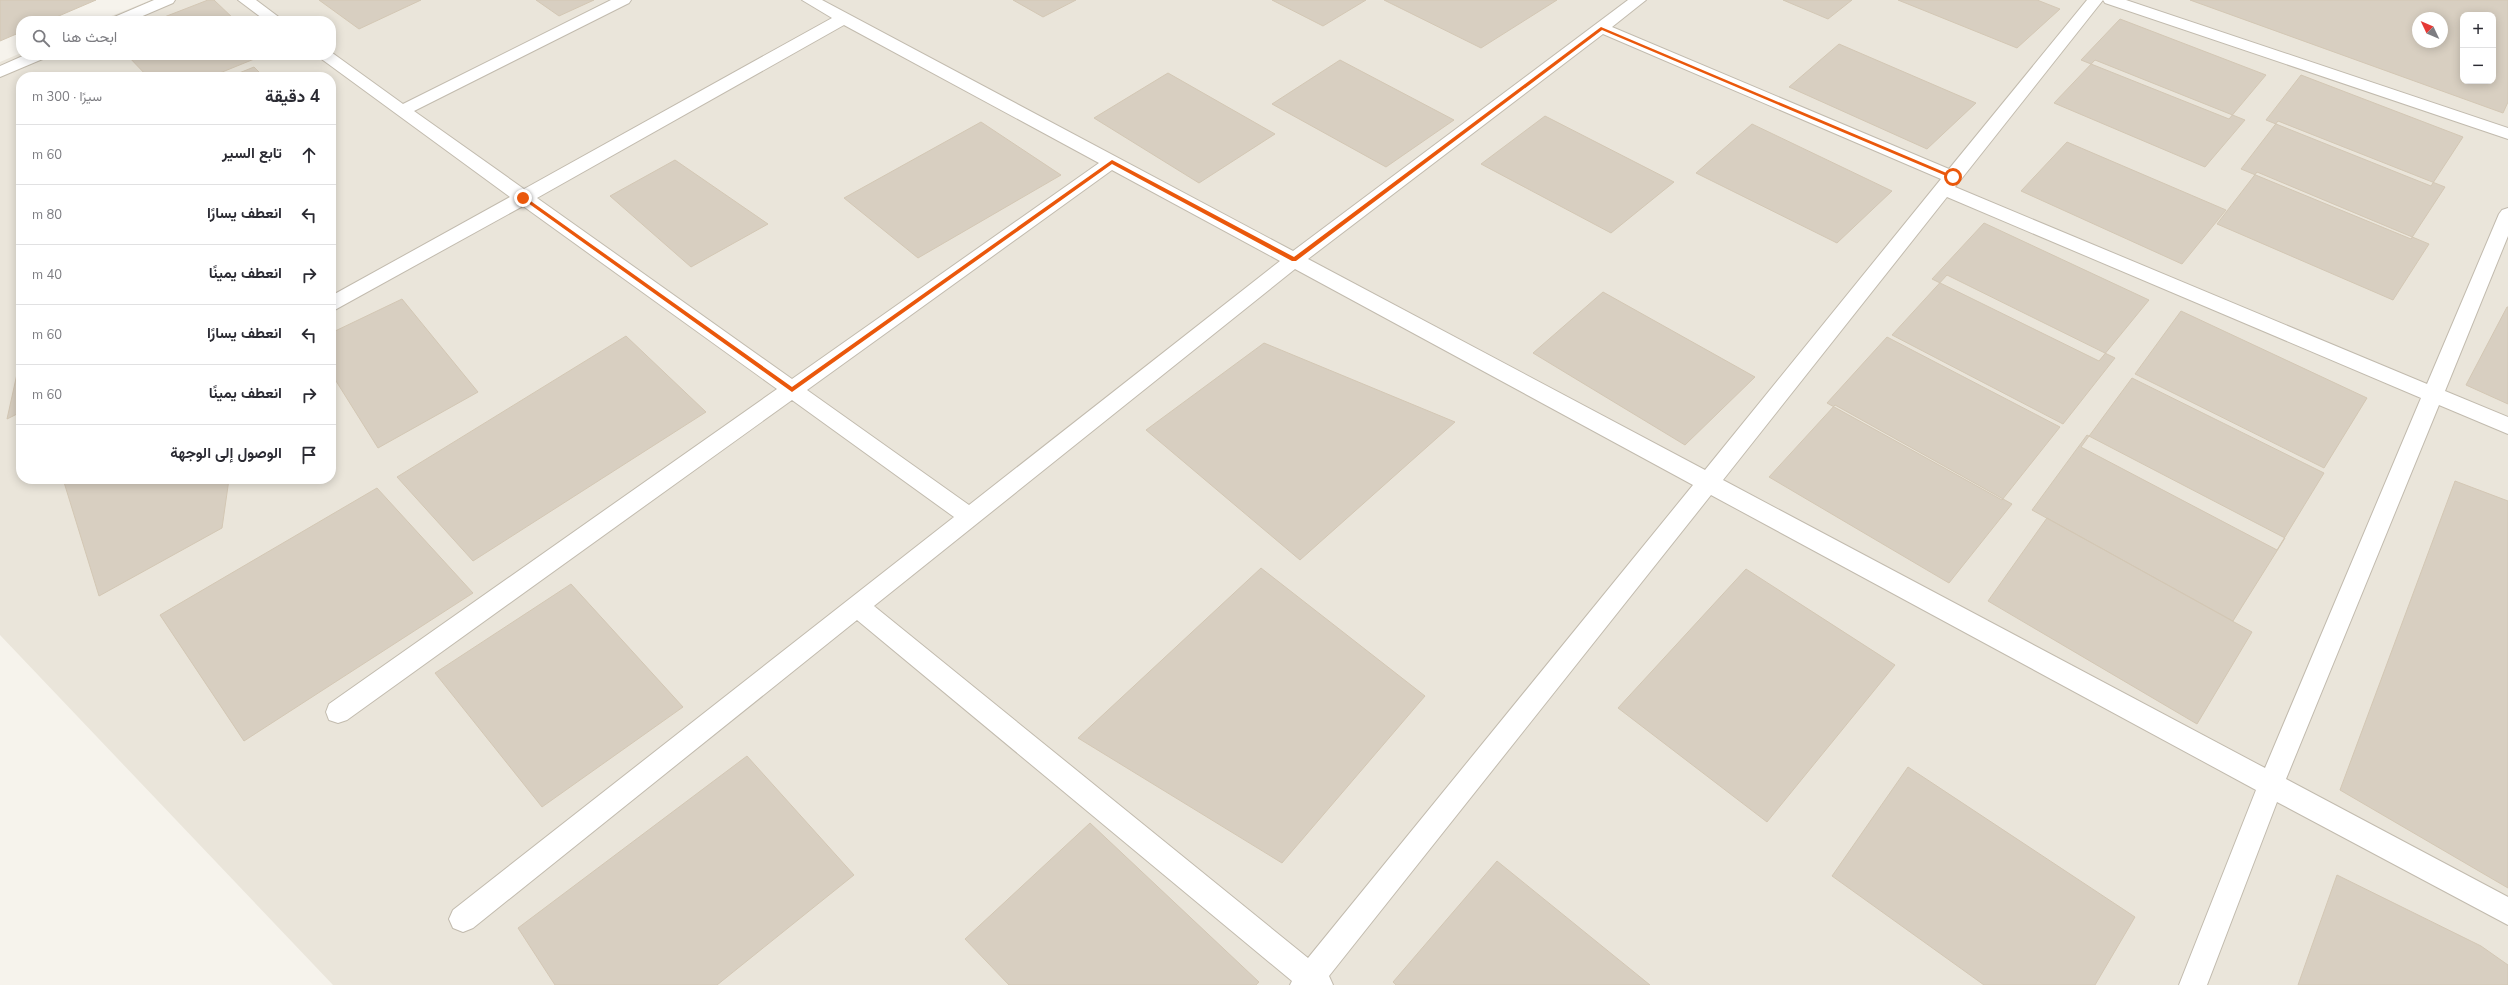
<!DOCTYPE html>
<html lang="ar">
<head>
<meta charset="utf-8">
<style>
  :root { --surface:#fff; --page:#f2f2f3; --text:#2b2b33; --muted:#7c7c81; --line:#e1e1e2 }
  body { margin:0; font-family:"Nunito Sans",Vazirmatn,sans-serif; background:var(--page); color:var(--text); direction:rtl }
  .controls { position:absolute; right:12px; top:12px; display:grid; overflow:hidden; border-radius:8px; box-shadow:0 2px 10px #0003 }
  .controls button { width:36px; height:36px; display:grid; place-items:center; padding:0; border:0; border-bottom:1px solid var(--line); background:var(--surface); color:var(--text); font:20px sans-serif }
  .compass { position:absolute; left:2412px; top:12px; width:36px; height:36px; border-radius:50%; background:var(--surface); box-shadow:0 2px 10px #0003; rotate:314deg }
  .stop { position:absolute; width:12px; height:12px; margin:-9px; border:3px solid #ea580c; border-radius:50%; background:#fff }
  .stop.end { background:#ea580c; border-color:#fff; box-shadow:0 1px 4px #0008 }
  .list { margin:0; padding:0; list-style:none }
  h2 { display:flex; justify-content:space-between; align-items:center; height:52px; margin:0; padding:0 16px; font-size:17px }
  h2 small { font-size:13px; font-weight:400; color:var(--muted) }
  .list li { display:grid; grid-template-columns:26px 1fr auto; gap:12px; align-items:center; box-sizing:border-box; height:60px; padding:0 16px; border-top:1px solid var(--line) }
  .list b { display:block; font-size:15px; white-space:nowrap }
  .list em { font-size:13px; font-style:normal; color:var(--muted) }
  .icon { flex:none; width:22px; height:22px; fill:none; stroke:currentColor; stroke-width:2; stroke-linecap:round; stroke-linejoin:round }
  .map { position:relative; flex:none; width:2508px; height:985px; overflow:hidden; direction:ltr }
  .search { position:absolute; background:var(--surface); box-shadow:0 2px 10px #0003; left:16px; top:16px; width:320px; height:44px; display:flex; align-items:center; gap:10px; box-sizing:border-box; padding:0 14px; border-radius:16px; color:var(--muted); font-size:15px }
  .panel { position:absolute; background:var(--surface); box-shadow:0 2px 10px #0003; left:16px; top:72px; width:320px; height:412px; border-radius:16px; direction:rtl }
  .map>svg:first-child { display:block }
  .residential { fill:#eae5da; fill-rule:evenodd }
  .building { fill:#d8cfc1; stroke:#d3c7b4; fill-rule:evenodd }
  .lines { fill:none; stroke-linecap:round; stroke-linejoin:round }
  .street-casing { stroke:#c2bbae; stroke-width:2 }
  .street { fill:#fff; fill-rule:evenodd }
  .route { fill:#ea580c }
</style>
</head>
<body>
<div class="map">
<svg width="2508" height="985" viewBox="0 0 2508 985">
  <rect width="100%" height="100%" fill="#f6f3ec"/>
  <path class="residential" d="M151,0H2508V985H333L0,635V62L21,53V55H331V21H99ZM2463,15H2493V81H2463ZM2418,18H2442V42H2418ZM21,77H331V479H21Z"/>
  <path class="building" d="M0,0H96L47,21H21V32L0,41Z
    M208,0H214L236,21H154Z
    M319,0H421L359,29Z
    M536,0H594L559,16Z
    M1013,0H1076L1043,17Z
    M1272,0H1366L1323,26Z
    M1384,0H1557L1481,48Z
    M1783,0H1852L1828,19Z
    M1898,0H2037L2060,9L2017,48Z
    M2190,0H2508V102L2503,113ZM2463,15H2493V81H2463ZM2418,18H2442V42H2418Z
    M2120,19L2266,75L2229,119L2081,60Z
    M1839,44L1976,103L1927,149L1789,87Z
    M127,55H264L210,77H148Z
    M1340,60L1454,120L1386,167L1272,104Z
    M2095,60L2245,120L2205,167L2054,103Z
    M254,67L264,77H229Z
    M1168,73L1275,134L1199,183L1094,118Z
    M2301,75L2463,137L2431,186L2266,120Z
    M1545,116L1674,182L1611,233L1481,164Z
    M2278,121L2445,187L2411,239L2241,169Z
    M981,122L1061,175L918,258L844,198Z
    M1752,124L1892,191L1837,243L1696,173Z
    M2067,142L2226,210L2182,264L2021,191Z
    M675,160L768,224L691,267L610,196Z
    M2257,172L2429,244L2393,300L2217,224Z
    M1984,223L2149,300L2099,361L1932,279Z
    M1947,275L2115,358L2063,424L1892,335Z
    M1603,292L1755,377L1685,445L1533,353Z
    M402,299L478,392L378,448L331,373V333Z
    M2507,307H2508V404L2466,385Z
    M2181,311L2367,398L2324,468L2135,374Z
    M626,336L706,412L473,561L397,477Z
    M1887,337L2060,427L2002,500L1827,403Z
    M1264,343L1455,422L1300,560L1146,430Z
    M21,356V412L7,419Z
    M2132,378L2324,473L2277,550L2081,447Z
    M1835,405L2012,504L1949,583L1769,477Z
    M2087,435L2285,538L2233,621L2032,510Z
    M63,479H229L222,528L99,596Z
    M2455,481L2508,501V888L2340,790Z
    M377,488L473,593L244,741L160,615Z
    M2047,518L2252,632L2197,724L1988,601Z
    M1261,568L1425,696L1282,863L1078,738Z
    M1746,569L1895,665L1767,822L1618,708Z
    M571,584L683,707L542,807L435,673Z
    M747,756L854,875L717,985H555L518,928Z
    M1908,767L2135,917L2095,985H1984L1832,876Z
    M1090,823L1259,982L1256,985H1009L965,939Z
    M1497,861L1650,985H1396L1393,982Z
    M2337,875L2481,946L2508,965V985H2298Z"/>
  <g class="lines">
    <defs>
      <path id="street" d="M154,0H175L173,3L131,21H110L112,18Z
        M238,0H256L284,21H266Z
        M611,0H631L629,3L414,111L524,189L832,18L802,0H822L1293,251L1628,0H1646L1612,27L1949,169L2087,0H2103L1955,187L2427,384L2499,214L2502,210L2508,208V236L2445,391L2508,417V434L2439,405L2286,779L2508,897V925L2277,802L2207,985H2179L2256,790L1711,495L1329,976L1333,985H1290L1292,981L857,620L473,928L463,932L453,928L449,919L453,910L954,517L792,400L347,720L338,723L329,720L326,712L329,704L777,389L523,206L331,312V296L510,197L316,55H331V52L403,104ZM844,25L1099,163L792,379L537,198ZM1603,34L1941,179L1705,470L1308,259ZM1112,170L1280,261L969,505L807,390ZM1947,197L2421,398L2265,768L1723,480ZM1295,269L1693,485L1308,958L874,606Z
        M2103,0H2126L2508,128V139L2105,3Z
        M25,55H47L45,58L0,77V66Z"/>
    </defs>
    <use href="#street" class="street-casing"/>
    <use href="#street" class="street"/>
  </g>
  <path class="route" d="M1601,27L1956,177L1951,178L1602,30L1296,261H1292L1112,164L792,392L521,198L525,197L792,387L1112,160L1294,257Z"/>
</svg>
<div class="controls">
<button>+</button>
<button>−</button>
</div>
<svg class="compass" viewBox="-18 -18 36 36"><path d="M0-13l5 13h-10z" fill="#e53935"/><path d="M0 13l5-13h-10z" fill="#7c7c81"/></svg>
<div class="stop" style="left:1953px;top:177px"></div>
<div class="stop end" style="left:523px;top:198px"></div>
<div class="search"><svg class="icon" aria-label="search" viewBox="0 0 24 24"><circle cx="10" cy="10" r="6"/><path d="M15 15l6 6"/></svg>ابحث هنا</div>
<section class="panel">
<h2>4 دقيقة<small>سيرًا · 300 m</small></h2>
<ul class="list">
<li><svg class="icon" aria-label="ahead" viewBox="0 0 24 24"><path d="M12 20V5M6 11l6-6 6 6"/></svg><div><b>تابع السير</b></div><em>60 m</em></li>
<li><svg class="icon" aria-label="left" viewBox="0 0 24 24"><path d="M17 20v-9H6M10 6l-5 5 5 5"/></svg><div><b>انعطف يسارًا</b></div><em>80 m</em></li>
<li><svg class="icon" aria-label="right" viewBox="0 0 24 24"><path d="M7 20v-9h11M14 6l5 5-5 5"/></svg><div><b>انعطف يمينًا</b></div><em>40 m</em></li>
<li><svg class="icon" aria-label="left" viewBox="0 0 24 24"><path d="M17 20v-9H6M10 6l-5 5 5 5"/></svg><div><b>انعطف يسارًا</b></div><em>60 m</em></li>
<li><svg class="icon" aria-label="right" viewBox="0 0 24 24"><path d="M7 20v-9h11M14 6l5 5-5 5"/></svg><div><b>انعطف يمينًا</b></div><em>60 m</em></li>
<li><svg class="icon" aria-label="arrive" viewBox="0 0 24 24"><path d="M6 21V4h12l-3 4 3 4H6"/></svg><div><b>الوصول إلى الوجهة</b></div></li>
</ul>
</section>
</div>
</body>
</html>
